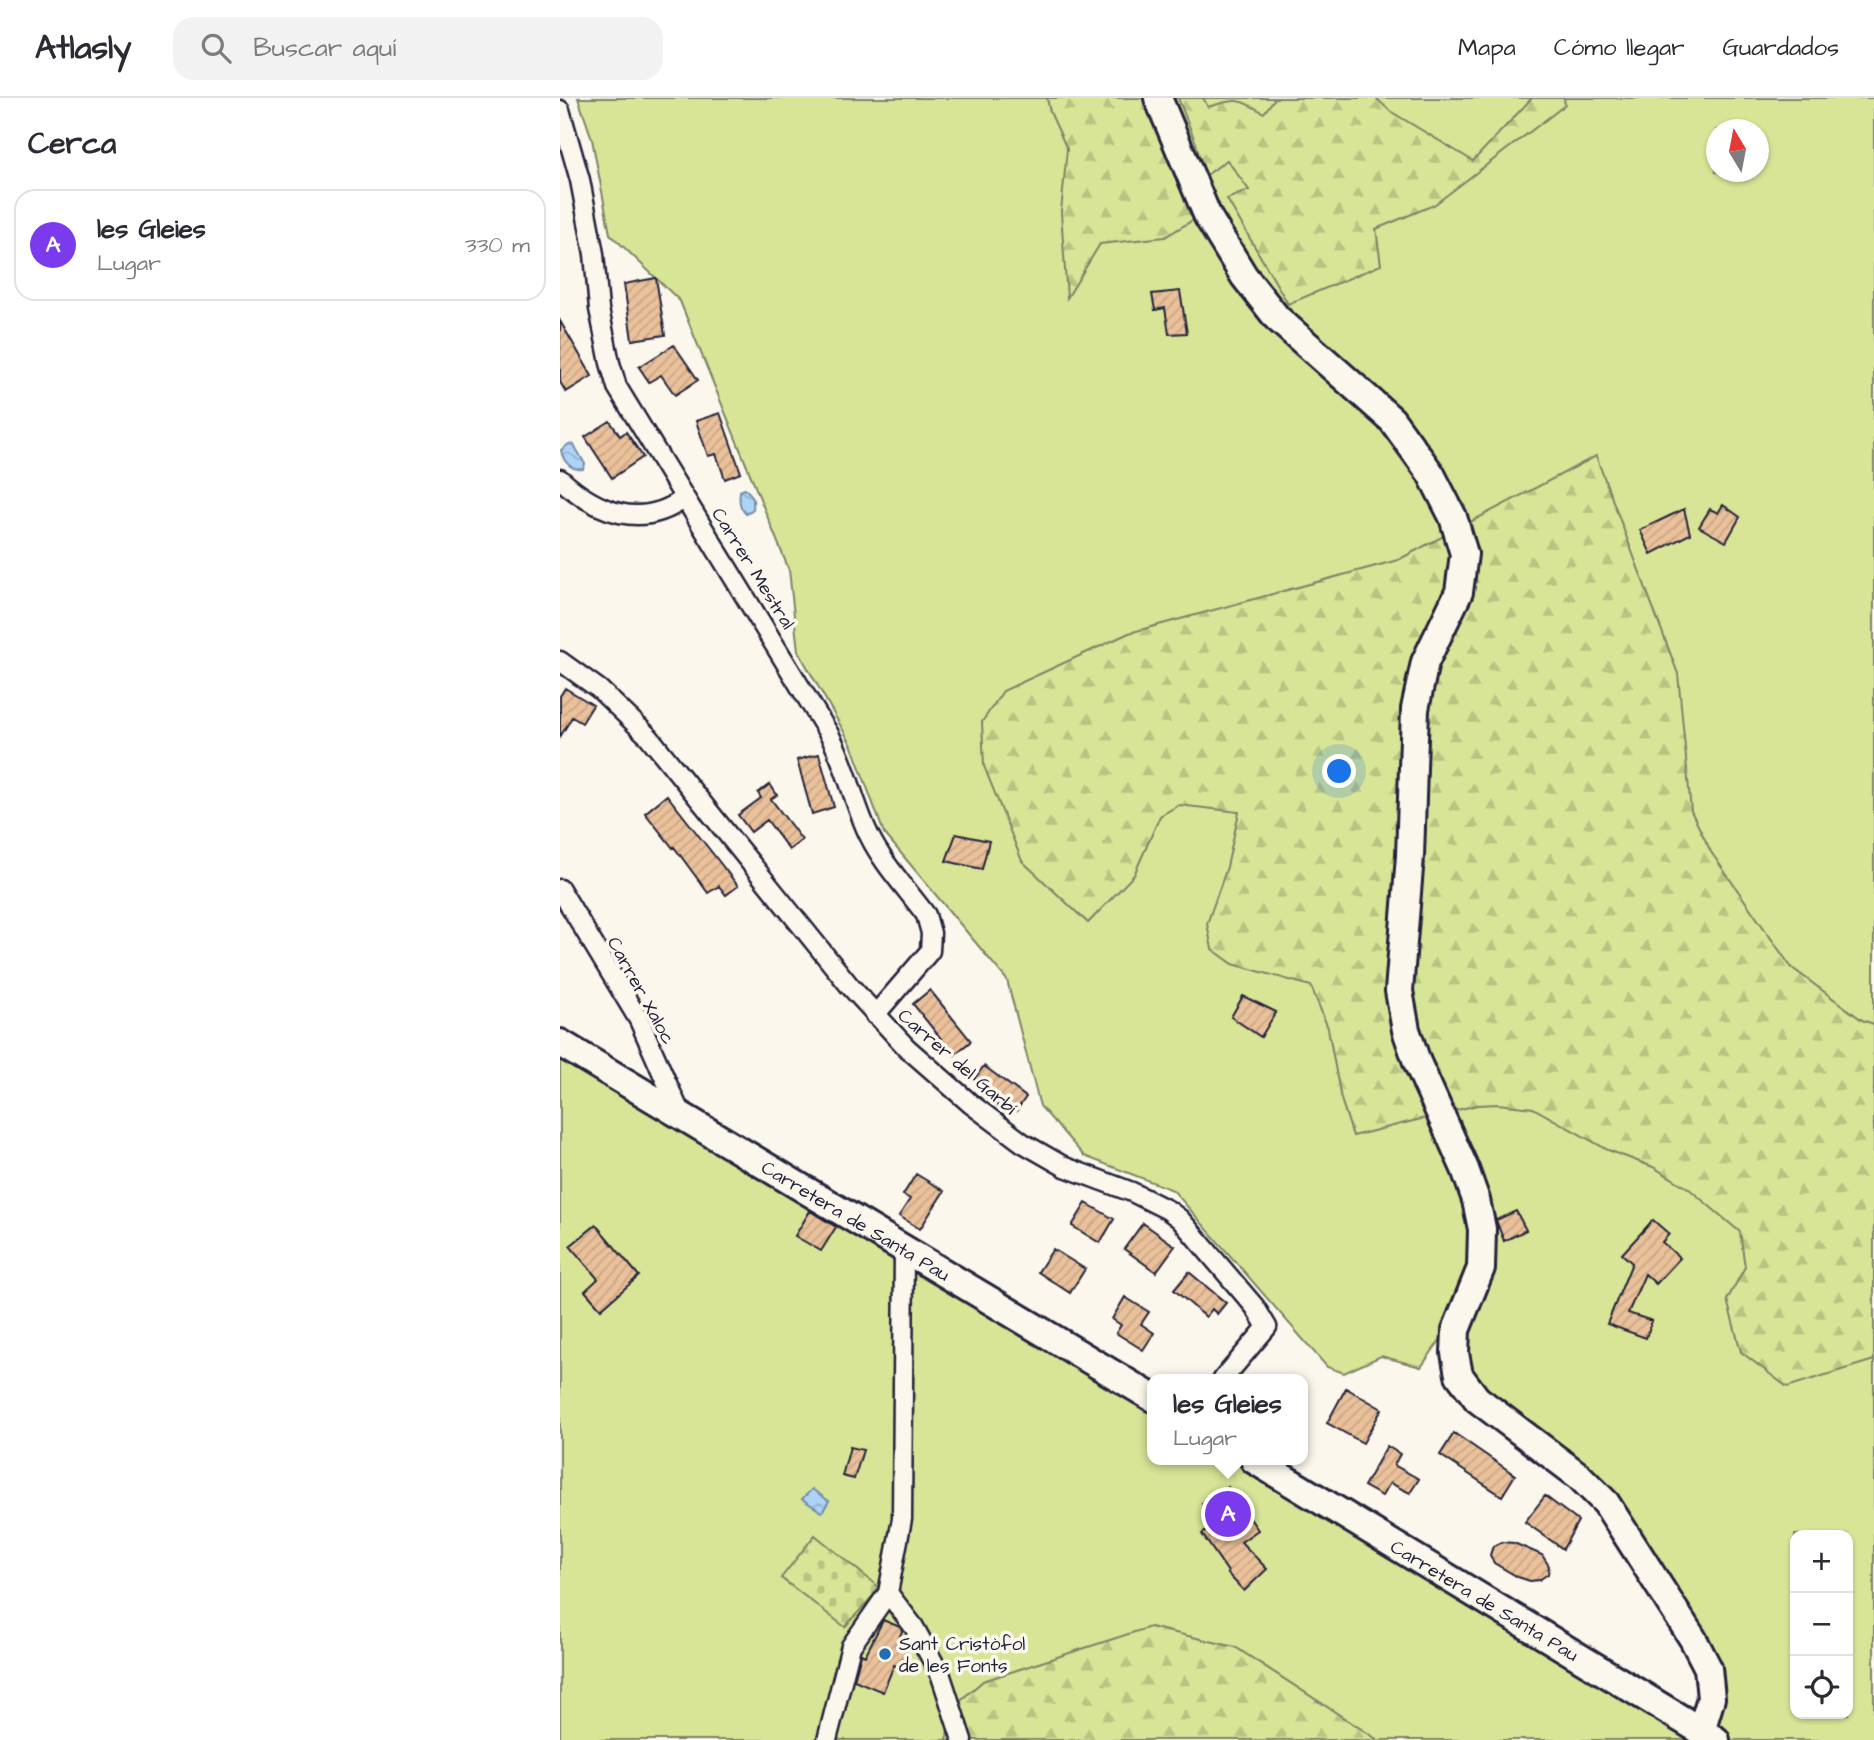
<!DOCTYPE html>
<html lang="es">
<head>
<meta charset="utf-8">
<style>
  :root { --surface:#fff; --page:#f2f2f3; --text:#2b2b33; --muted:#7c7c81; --line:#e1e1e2; --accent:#7c3aed }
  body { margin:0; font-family:"Architects Daughter",sans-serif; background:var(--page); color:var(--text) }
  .controls { position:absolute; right:21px; bottom:21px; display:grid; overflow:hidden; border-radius:14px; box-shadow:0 2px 5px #0004 }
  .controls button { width:63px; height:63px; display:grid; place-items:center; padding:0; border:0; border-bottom:2px solid var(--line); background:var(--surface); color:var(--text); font:35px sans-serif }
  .compass { position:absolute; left:1146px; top:21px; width:63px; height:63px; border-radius:50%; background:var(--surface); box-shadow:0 2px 5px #0004; rotate:350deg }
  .you { position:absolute; left:780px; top:674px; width:24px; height:24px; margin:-18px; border:5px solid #fff; border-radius:50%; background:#1a73e8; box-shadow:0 0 0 10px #1a73e833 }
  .badge { display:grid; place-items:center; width:46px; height:46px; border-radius:50%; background:var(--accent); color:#fff; font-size:23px; font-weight:700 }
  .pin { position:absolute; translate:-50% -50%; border:4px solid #fff; box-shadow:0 2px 7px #0006 }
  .popup { position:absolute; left:587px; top:1276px; width:161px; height:91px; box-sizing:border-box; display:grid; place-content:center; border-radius:14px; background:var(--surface); filter:drop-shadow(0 2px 5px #0005); font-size:23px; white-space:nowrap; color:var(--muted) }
  .popup b { font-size:26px; color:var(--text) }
  .popup::after { content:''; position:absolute; left:50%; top:100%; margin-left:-14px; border:14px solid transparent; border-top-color:var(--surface) }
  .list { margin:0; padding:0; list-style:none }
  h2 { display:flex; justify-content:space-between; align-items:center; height:91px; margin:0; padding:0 28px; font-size:30px }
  h2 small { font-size:23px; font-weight:400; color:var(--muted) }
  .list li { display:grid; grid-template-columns:46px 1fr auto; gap:21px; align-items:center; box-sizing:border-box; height:112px; margin:0 14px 14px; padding:0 14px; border:2px solid var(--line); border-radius:21px }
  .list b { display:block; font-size:26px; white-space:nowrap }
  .list p { margin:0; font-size:23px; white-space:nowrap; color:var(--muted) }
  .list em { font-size:23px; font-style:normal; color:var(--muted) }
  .icon { flex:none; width:38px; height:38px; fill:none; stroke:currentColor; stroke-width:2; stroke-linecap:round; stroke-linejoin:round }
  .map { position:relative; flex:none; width:1314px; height:1642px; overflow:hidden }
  header { display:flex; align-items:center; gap:42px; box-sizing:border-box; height:98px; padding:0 35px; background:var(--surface); border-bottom:2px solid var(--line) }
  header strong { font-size:33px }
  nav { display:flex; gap:38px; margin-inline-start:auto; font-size:24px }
  .search { width:490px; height:63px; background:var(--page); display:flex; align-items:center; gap:18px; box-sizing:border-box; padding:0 24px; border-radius:21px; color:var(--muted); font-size:26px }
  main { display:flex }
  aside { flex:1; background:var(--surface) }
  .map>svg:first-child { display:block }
  .green { fill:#d8e496; stroke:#7d8368; stroke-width:2; fill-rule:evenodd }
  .forest { fill:url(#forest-firs); stroke:#7d8368; stroke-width:2 }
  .cemetery { fill:url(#cemetery-stones); stroke:#7d8368; stroke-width:2 }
  .water { fill:url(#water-waves); stroke:#758dac; stroke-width:2 }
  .building { fill:url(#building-hatch); stroke:#22223b; stroke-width:2 }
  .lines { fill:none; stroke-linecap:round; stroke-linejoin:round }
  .street-casing { stroke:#22223b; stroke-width:23 }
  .secondary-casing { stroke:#22223b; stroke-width:32 }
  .street { stroke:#fbf7ec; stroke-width:18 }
  .secondary { stroke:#fbf7ec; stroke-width:26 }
  .poi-dot { fill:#1f6fb2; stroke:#fbf7ec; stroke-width:2.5 }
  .labels { text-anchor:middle; stroke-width:7; stroke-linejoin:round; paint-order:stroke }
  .street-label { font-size:19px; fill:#22223b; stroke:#fbf7ec }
  .poi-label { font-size:19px; fill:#22223b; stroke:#fbf7ec; text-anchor:start }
</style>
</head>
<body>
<header>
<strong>Atlasly</strong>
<div class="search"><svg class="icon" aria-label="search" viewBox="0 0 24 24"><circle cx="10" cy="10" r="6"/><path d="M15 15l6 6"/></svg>Buscar aquí</div>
<nav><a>Mapa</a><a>Cómo llegar</a><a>Guardados</a></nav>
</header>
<main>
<aside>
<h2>Cerca<small></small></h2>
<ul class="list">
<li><span class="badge">A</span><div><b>les Gleies</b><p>Lugar</p></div><em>330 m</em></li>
</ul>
</aside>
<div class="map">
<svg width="1314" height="1642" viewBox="0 0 1314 1642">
  <defs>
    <pattern id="forest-firs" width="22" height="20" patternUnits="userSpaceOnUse" patternTransform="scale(1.75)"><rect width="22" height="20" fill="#d8e496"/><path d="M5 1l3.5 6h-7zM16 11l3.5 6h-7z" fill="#b9c382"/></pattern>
    <pattern id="cemetery-stones" width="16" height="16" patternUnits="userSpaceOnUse" patternTransform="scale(1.75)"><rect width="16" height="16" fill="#d8e496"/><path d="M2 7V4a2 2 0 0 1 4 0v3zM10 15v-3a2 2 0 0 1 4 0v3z" fill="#b9c382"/></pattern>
    <pattern id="water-waves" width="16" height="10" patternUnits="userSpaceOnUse" patternTransform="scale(1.75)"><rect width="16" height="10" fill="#add4f7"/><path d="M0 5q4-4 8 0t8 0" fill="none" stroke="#95b6d5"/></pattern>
    <pattern id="building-hatch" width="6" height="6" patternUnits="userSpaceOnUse" patternTransform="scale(1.75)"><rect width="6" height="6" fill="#eac19a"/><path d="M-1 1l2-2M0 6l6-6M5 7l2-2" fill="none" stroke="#c8a686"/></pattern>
  </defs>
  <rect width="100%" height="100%" fill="#fbf7ec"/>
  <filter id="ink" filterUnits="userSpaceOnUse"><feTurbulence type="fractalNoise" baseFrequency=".0143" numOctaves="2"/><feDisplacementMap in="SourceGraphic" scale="14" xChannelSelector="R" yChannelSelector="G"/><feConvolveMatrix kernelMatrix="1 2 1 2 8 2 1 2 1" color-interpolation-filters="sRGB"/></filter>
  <g filter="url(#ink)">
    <path class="green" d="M18,0H1314V1642H0V957L593,1315V1362H670L1119,1632L1142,1591L1133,1555L1034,1403L902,1293L893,1224L861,1269L821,1258L784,1275L767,1269L613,1092L524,1058L480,1008L447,882L324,735L291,646L238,553L229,472L120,203L50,136L32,41ZM1156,32H1198V74H1156ZM1235,1437H1288V1616H1235Z"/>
    <path class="forest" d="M487,0H591L641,117L605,139L540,146L507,200L501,114L507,51L490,14Z
      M618,0H643L648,9C675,0 679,0 704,15L715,0H816L830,13L913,63L972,0H1004L1005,7L874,107L816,131L821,167L728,206L667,101L689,92L667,62L644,79L636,45Z
      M1036,358L1118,576L1131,713L1151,754L1231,869L1302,922L1314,926V1262L1227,1289L1181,1254L1167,1202L1185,1169L1180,1134L1128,1090L1093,1069L1048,1052L973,1010L938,1006L917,1007L793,1038L781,1001L768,930L751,888L673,866L652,851L647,826L667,769L679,714L619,707L600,718L574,777L528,825L462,763L424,668L422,624L443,593L569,535L838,462Z
      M590,1529L675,1549L818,1642H387L389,1612L423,1583Z"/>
    <path class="cemetery" d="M255,1437L320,1490L285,1529L221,1480Z"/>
    <path class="water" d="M9,346L14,347L25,366L23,371C11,373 3,363 1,352Z
      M185,391C193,397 194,402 193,411L186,416C179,409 179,402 180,393Z
      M252,1391L269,1403L262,1414L242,1401Z"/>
    <path class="building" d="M96,180L105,237L72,242L64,186Z
      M620,193L627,235L609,236L605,210L595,212L592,196Z
      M0,223L32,278L6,294L0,284Z
      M114,247L138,282L115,297L101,277L89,284L79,269Z
      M160,315L181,375L165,381L156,356L148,358L136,323Z
      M50,323L60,338L66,334L83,359L52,380L25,339Z
      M1163,407L1180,419L1166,444L1139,429L1150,411L1158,415Z
      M1124,411L1130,436L1091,456L1080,432Z
      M5,590L33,607L22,625L12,619L0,639V598Z
      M259,656L274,709L252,716L237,662Z
      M210,686L217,697L211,701L242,742L229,752L207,722L191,734L178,717L201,700L198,695Z
      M107,697L178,788L166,797L159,788L148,795L114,749L113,750L85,715Z
      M396,736L429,743L422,771L386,763Z
      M370,892L411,943L394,957L353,906Z
      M683,898L716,914L701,939L671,919Z
      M424,968L466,999L456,1013L446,1006L442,1011L419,993L423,987L414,981Z
      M356,1076L384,1093L360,1131L339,1118L350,1101L343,1097Z
      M526,1105L554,1121L540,1145L512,1128Z
      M250,1113L276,1129L261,1153L235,1138Z
      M956,1113L966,1132L944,1143L936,1122Z
      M1093,1122L1109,1136L1102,1144L1120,1160L1096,1186L1085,1176L1068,1215L1092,1223L1086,1240L1047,1226L1072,1165L1062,1156Z
      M583,1125L615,1148L596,1174L564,1151Z
      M36,1127L79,1178L41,1211L25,1193L38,1181L10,1148Z
      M493,1151L525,1171L510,1195L478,1174Z
      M629,1174L666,1205L657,1216L652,1211L646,1219L614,1192Z
      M565,1199L589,1214L581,1226L594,1235L583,1252L556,1235L561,1227L552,1221Z
      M786,1290L822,1311L803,1345L767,1325Z
      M894,1335L955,1377L942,1398L880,1357Z
      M827,1348L840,1356L834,1367L859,1381L850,1395L830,1385L822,1398L804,1388Z
      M290,1349L303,1352L294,1381L282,1378Z
      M668,1389L698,1432L681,1444L707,1471L684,1493L667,1475L668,1474L642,1436L656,1426L642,1406Z
      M985,1398L1018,1423L1003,1451L965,1424Z
      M941,1444L954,1445L982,1457L989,1468L988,1476L979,1482L970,1483L958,1479L934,1465L930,1457L933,1448Z
      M323,1522L340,1529L342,1533L336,1548L346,1553L339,1569L334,1567L323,1594L294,1582L301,1556L305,1558Z"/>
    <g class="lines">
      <defs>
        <path id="street" d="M0,12L20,82L34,156L39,211L50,265L57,289L269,636C287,668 293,704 309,737C323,766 347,791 366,817L371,835L370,853L315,917
          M0,381C37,415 82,432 125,400
          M0,563L39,591L89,639L289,887L347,950L411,1006L463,1045L505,1069L572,1094L608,1112L620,1121L695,1209L707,1229L663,1281
          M0,791L79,922L121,1017
          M328,1495L354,1529L381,1578L402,1642
          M267,1642L291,1548L328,1495L342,1421L344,1151"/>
        <g id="secondary">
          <path d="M598,0L648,119L684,178L717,220L832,322L871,376L893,419L904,456L899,494L865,564L855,611L850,758L839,893L846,932L857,964L905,1071L916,1102L922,1131L921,1170L896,1232L895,1255L899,1277L917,1301L1019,1378L1046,1405L1133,1541L1148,1570L1151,1600L1141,1633"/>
          <path id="s1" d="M0,945L593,1300"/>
          <path id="s2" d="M694,1362L1156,1642"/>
        </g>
      </defs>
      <use href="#street" class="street-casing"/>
      <use href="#secondary" class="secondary-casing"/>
      <use href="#street" class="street"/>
      <use href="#secondary" class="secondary"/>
    </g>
  </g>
  <circle class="poi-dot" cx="325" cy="1556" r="7"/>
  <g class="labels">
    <g class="street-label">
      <text transform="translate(194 470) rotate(58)" y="7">Carrer Mestral</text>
      <text transform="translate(82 892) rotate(61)" y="7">Carrer Xaloc</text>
      <text transform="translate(398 963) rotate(41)" y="7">Carrer del Garbí</text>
      <text dy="7" stroke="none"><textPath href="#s1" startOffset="345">Carretera de Santa Pau</textPath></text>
      <text dy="7" stroke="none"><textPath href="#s2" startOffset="270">Carretera de Santa Pau</textPath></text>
    </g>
    <g class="poi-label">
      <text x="339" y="1552">Sant Cristòfol<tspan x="339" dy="22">de les Fonts</tspan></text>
    </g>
  </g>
</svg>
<div class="controls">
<button>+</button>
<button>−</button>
<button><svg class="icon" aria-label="locate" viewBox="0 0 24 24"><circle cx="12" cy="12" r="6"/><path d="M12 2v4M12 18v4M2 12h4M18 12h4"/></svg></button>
</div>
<svg class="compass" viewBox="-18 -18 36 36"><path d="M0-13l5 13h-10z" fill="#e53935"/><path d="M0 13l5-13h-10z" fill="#7c7c81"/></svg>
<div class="you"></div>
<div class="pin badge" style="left:668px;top:1416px">A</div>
<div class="popup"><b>les Gleies</b>Lugar</div>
</div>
</main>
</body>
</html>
